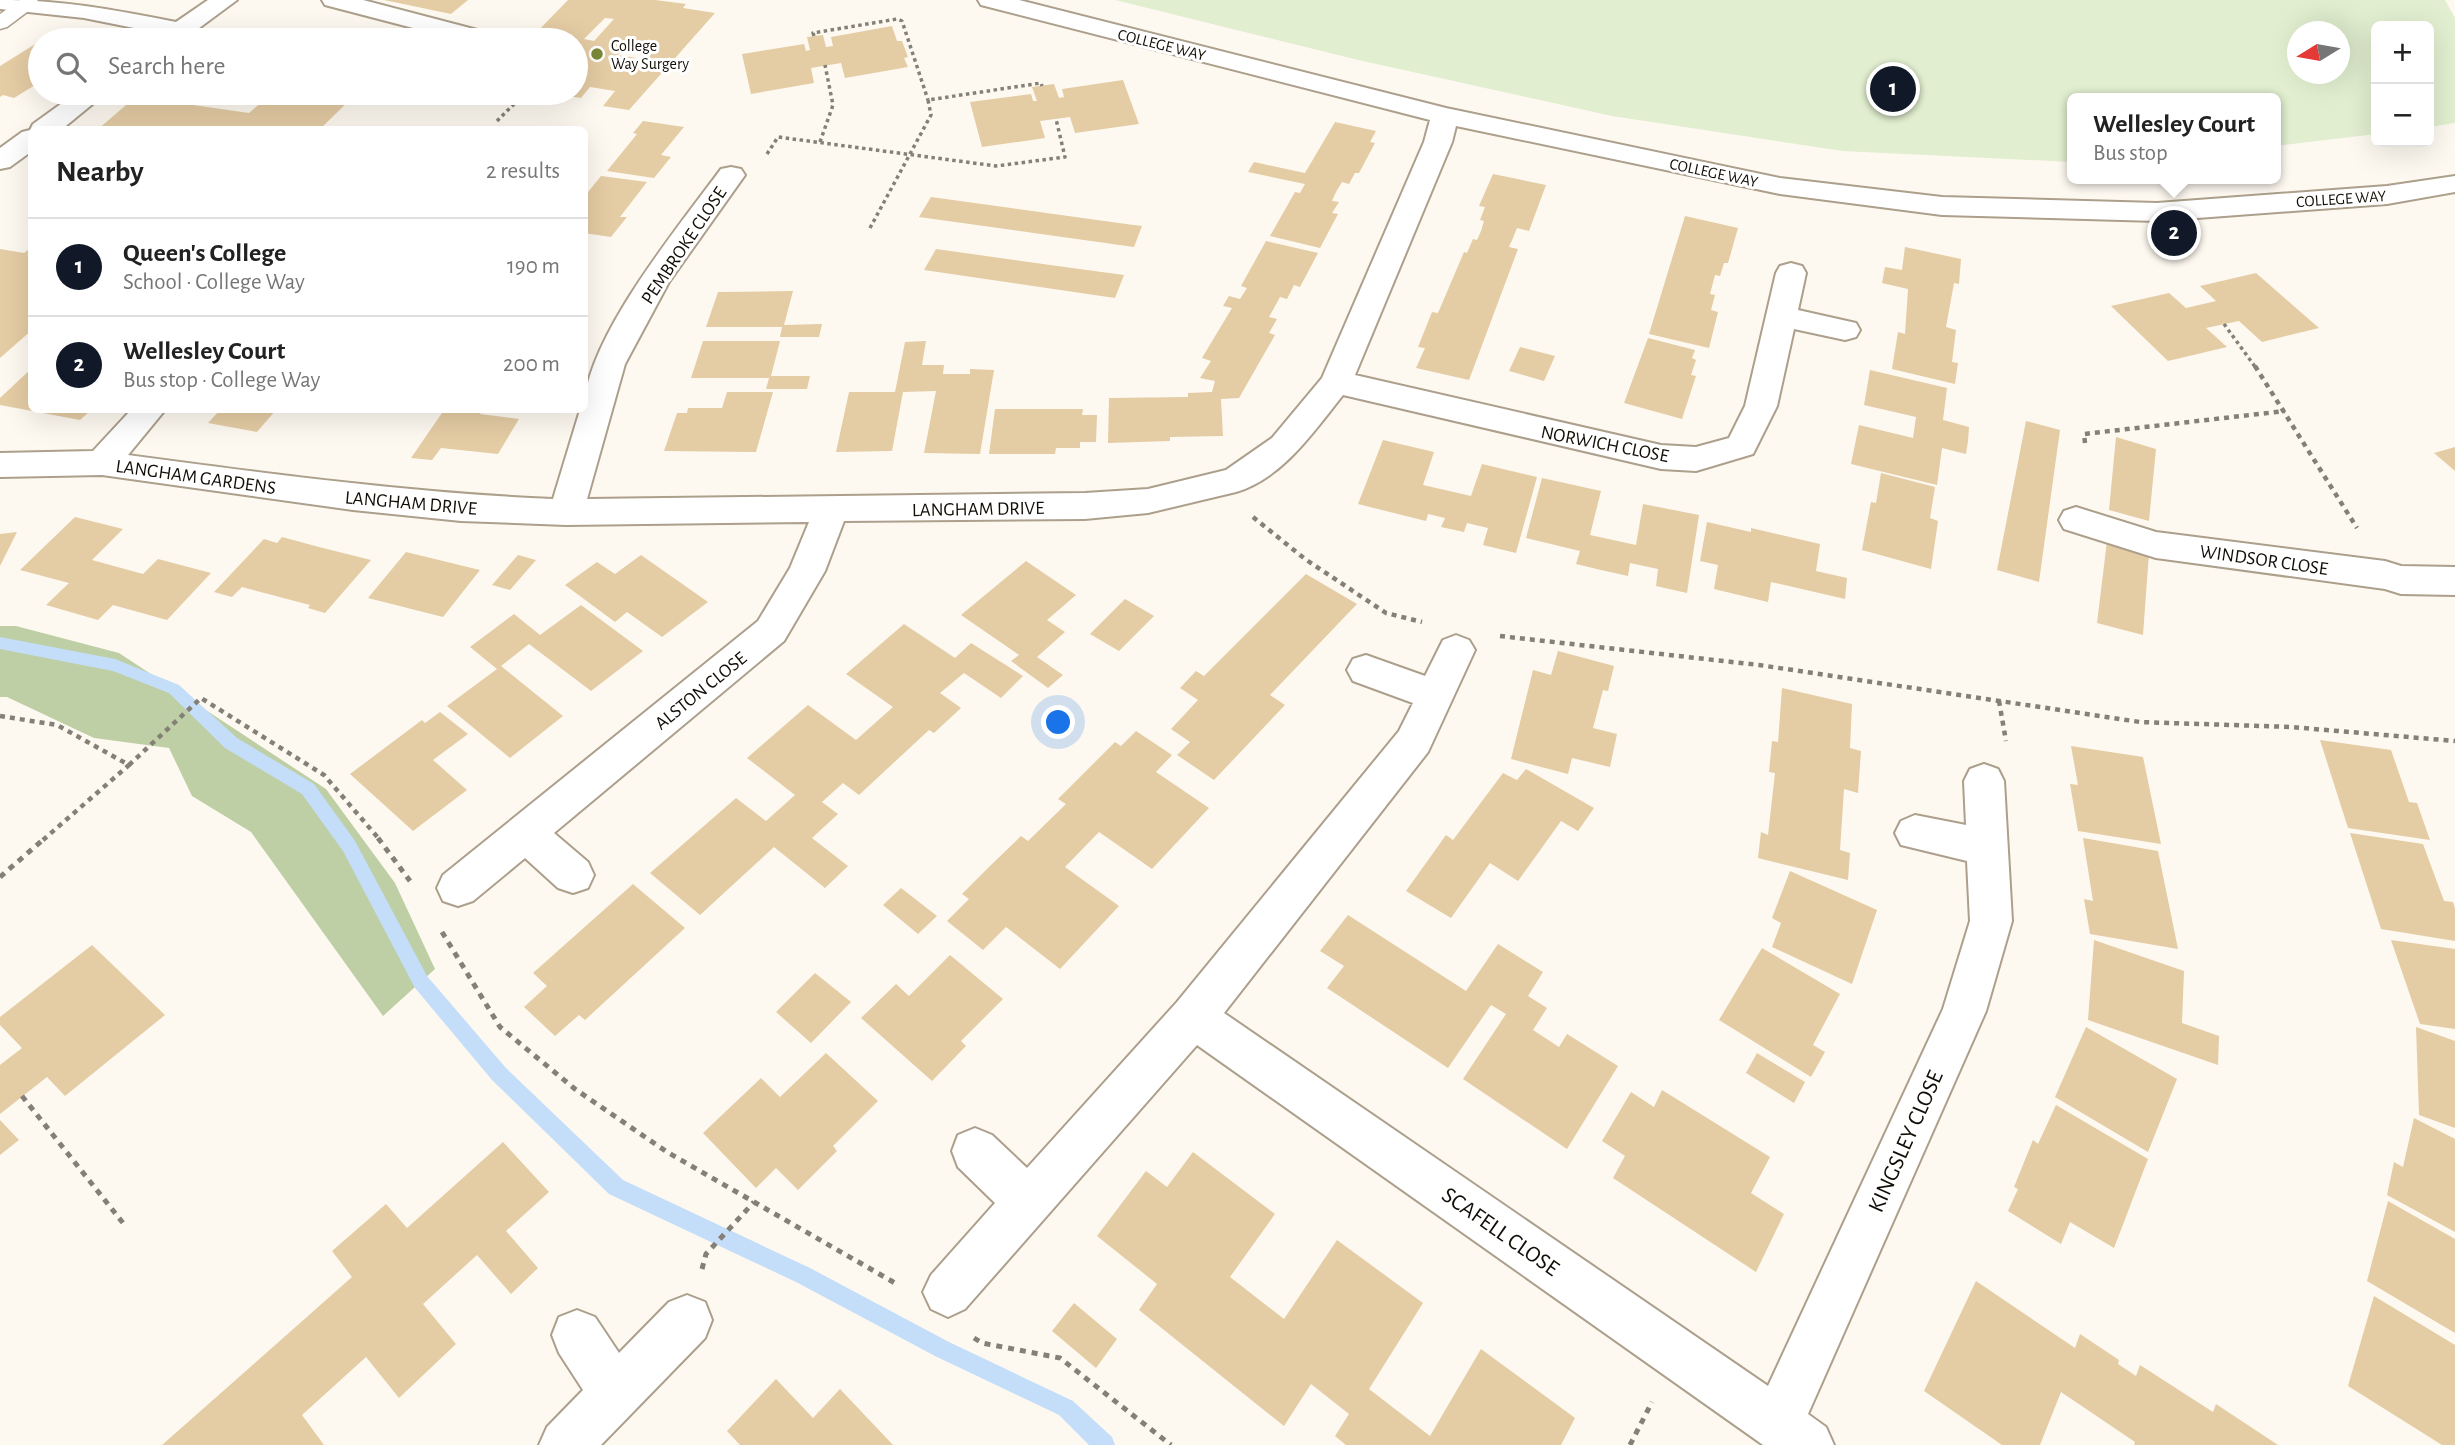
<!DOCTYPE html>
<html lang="en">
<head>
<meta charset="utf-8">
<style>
  :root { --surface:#fff; --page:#f2f2f2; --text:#222; --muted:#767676; --line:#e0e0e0; --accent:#111827 }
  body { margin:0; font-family:"Alegreya Sans",sans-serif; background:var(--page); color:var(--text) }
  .controls { position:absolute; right:21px; top:21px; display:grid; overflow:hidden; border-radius:10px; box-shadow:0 7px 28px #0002 }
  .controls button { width:63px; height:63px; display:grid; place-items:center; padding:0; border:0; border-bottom:2px solid var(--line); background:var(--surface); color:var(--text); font:35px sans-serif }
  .compass { position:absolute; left:2287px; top:21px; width:63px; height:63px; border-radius:50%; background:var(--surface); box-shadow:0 7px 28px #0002; rotate:259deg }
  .you { position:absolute; left:1059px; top:723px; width:24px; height:24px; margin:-18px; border:5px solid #fff; border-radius:50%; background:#1a73e8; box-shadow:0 0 0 10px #1a73e833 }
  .badge { display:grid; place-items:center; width:46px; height:46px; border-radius:50%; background:var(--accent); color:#fff; font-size:23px; font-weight:700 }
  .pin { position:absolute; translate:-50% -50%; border:4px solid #fff; box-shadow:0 2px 7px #0006 }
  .popup { position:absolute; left:2067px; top:93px; width:214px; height:91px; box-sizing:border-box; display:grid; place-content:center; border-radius:10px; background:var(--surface); filter:drop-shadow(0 2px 5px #0005); font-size:23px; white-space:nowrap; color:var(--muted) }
  .popup b { font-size:26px; color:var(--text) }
  .popup::after { content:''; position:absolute; left:50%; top:100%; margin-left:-14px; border:14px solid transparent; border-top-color:var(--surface) }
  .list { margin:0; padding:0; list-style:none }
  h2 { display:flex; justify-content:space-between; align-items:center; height:91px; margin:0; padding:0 28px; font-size:30px }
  h2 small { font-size:23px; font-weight:400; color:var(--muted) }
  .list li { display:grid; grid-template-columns:46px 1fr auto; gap:21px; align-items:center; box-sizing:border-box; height:98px; padding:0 28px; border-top:2px solid var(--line) }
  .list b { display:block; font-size:26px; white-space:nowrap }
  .list p { margin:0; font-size:23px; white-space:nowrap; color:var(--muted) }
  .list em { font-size:23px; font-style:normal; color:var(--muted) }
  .icon { flex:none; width:38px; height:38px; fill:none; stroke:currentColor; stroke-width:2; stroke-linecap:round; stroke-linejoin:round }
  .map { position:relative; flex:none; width:2455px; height:1445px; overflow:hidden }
  .search { position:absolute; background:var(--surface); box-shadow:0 7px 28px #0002; left:28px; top:28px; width:560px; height:77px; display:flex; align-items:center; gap:18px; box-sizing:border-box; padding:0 24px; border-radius:38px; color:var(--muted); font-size:26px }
  .panel { position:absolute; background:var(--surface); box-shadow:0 7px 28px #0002; left:28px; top:126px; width:560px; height:287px; border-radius:10px }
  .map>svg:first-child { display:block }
  .green { fill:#e1eecf; fill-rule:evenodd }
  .forest { fill:#becfa5 }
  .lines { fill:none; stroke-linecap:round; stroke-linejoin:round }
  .stream { fill:#c4defa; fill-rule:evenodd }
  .building { fill:#e4cca4; fill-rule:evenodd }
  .lane-casing { stroke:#ac9f8b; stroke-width:3 }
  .street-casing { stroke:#ac9f8b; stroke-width:4 }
  .path-far2 { stroke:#848078; stroke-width:3.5; stroke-dasharray:3.5 3.5; stroke-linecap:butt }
  .path-far1 { stroke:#848078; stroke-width:4.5; stroke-dasharray:5 5; stroke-linecap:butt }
  .path { stroke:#848078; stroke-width:5; stroke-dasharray:6 6; stroke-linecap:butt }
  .lane { fill:#fff; fill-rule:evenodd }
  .street { fill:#fff; fill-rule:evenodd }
  .poi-dot { fill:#7a8837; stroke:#fff; stroke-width:2.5 }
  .labels { text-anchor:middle; stroke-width:6; stroke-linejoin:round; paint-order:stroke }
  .far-street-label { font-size:16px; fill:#120e07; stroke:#fff }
  .far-poi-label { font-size:16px; fill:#120e07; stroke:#fff; text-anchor:start }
  .street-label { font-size:19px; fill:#120e07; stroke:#fff }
  .near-street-label { font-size:23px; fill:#120e07; stroke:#fff }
</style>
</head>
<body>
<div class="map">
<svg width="2455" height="1445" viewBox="0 0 2455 1445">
  <rect width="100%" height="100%" fill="#fef9f0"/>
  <path class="green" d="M1115,0H2445L2455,18V123L2429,127V26H2376V134L2276,146V98H2072V162L1842,151L1612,116L1354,59ZM2298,32H2340V74H2298Z"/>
  <path class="forest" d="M0,626H16L119,653L326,789L395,883L435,969L383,1016L251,832L192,796L169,748L94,738L7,697H0Z"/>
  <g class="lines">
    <path class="stream" d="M0,637L115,659L179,685L237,738L314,784L355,841L427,976L506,1068L623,1180L810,1268L949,1342L1073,1401L1112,1437L1115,1445H1089L1059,1415L935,1356L796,1282L609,1194L492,1080L415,988L343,851L302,794L225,748L169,693L113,671L0,649Z"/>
  </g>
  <path class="building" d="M384,0H468L451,14Z
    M568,0H655L686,4L683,8L715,13L629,110L603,106L615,91L590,87L581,98L553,94L576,93V40H529ZM605,18L614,19L594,41L584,39ZM624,49L649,53L643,59L618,55Z
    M892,26L897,41H902L908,57L904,58L908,67L845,78L841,63L811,68L814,83L751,94L742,54L804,44L806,51L810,50L807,37L823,35L826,47L833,46L831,37Z
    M54,32L80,39V40H41Z
    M40,41V71L29,78L40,82L14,98L3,95L0,97V66Z
    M1123,80L1139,124L1075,133L1070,117L1040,121L1045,138L982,147L970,102L1031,94L1033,101H1037L1032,87L1054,84L1059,98L1064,97L1062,89Z
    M140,93H200L186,104L249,113L272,93H357L319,130H97Z
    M643,121L684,127L661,155L671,157L654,178L607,171L637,134L633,133Z
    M1335,122L1376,131L1370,142L1375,143L1359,173H1355L1349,184L1342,182L1336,192L1332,201L1339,202L1332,213L1338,214L1320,248L1270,236L1295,192L1300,193L1305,184L1248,172L1254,162L1305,173Z
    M1493,174L1546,185L1529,231L1517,228L1513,238L1509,247L1518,249L1469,380L1416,368L1425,348L1418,347L1432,312L1438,313L1464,252L1467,253L1473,239L1477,240L1481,231L1484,221L1480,220L1485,207L1479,206Z
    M601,176L647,182L620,217H627L611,237L584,233V197Z
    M931,197L1126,224L1142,226L1134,247L919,217Z
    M1685,216L1738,228L1728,263H1724L1720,276L1715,275L1710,294L1715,295L1711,310L1718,312L1709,348L1649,334Z
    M1266,241L1318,253L1300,287L1294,285L1287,299L1280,297L1269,317L1277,319L1269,333L1275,335L1239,398L1221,399L1223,436L1170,437V441L1108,443L1109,398L1188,397V393L1212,392L1215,381L1200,378L1211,361L1202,358L1232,308L1223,306L1229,296L1240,299L1247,288L1241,286Z
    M32,247V330L0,358V249L24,253Z
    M1905,247L1961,259L1959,284L1954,283L1946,327L1956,330L1952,362L1958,363L1955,384L1892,369L1898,332L1905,334L1908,289L1882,283L1885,267L1902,270Z
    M936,249L1072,268L1124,275L1115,298L924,270Z
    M2256,273L2319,328L2262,342L2239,321L2206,328L2227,347L2168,361L2111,306L2169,293L2186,308L2216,301L2200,286Z
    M793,291L784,325L822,324L819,337H780L782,327H706L718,292Z
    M1648,338L1695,350L1692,358L1696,360L1691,375L1696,376L1682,419L1624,403Z
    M703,341H780L771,376H810L807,389H766L769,378H691Z
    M926,341L922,365H944L943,374H970V369L994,370L980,454L924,453L936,391L903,392L892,451L836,452L849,392H895L905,342Z
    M1520,347L1555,356L1544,381L1509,371Z
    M32,368V410H91L80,420L0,405V398Z
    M1870,370L1947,388L1943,420L1969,427L1968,441L1966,454L1942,448L1937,485L1851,464L1859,425L1913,438L1916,417L1864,405Z
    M727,392H773L756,452L664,451L677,413H687L688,408H722Z
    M995,409H1083L1082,415H1097L1096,442H1080V448H1056L1055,454H989Z
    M220,410H276L257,432L208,423Z
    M444,410H483L480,414L519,419L498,454L441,448L432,460L411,458Z
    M2026,421L2060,430L2039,582L1997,570Z
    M2116,437L2156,449L2149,521L2109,510Z
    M1383,440L1434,452L1423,485L1471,496L1482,464L1537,477L1516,553L1483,545L1488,528L1467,523L1464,532L1441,527L1445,518L1428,514L1426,521L1358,504Z
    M2455,447V471L2434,453Z
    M1881,473L1935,487L1930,518L1938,521L1931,569L1862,550L1871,502L1876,503Z
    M1542,478L1601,491L1590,535L1636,545L1643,504L1699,515L1687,593L1656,586L1658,569L1630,563L1628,576L1601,570L1576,564L1580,551L1526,538Z
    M75,517L123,529L92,560L143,574L158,559L211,573L167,620L113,605L98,620L46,605L69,583L20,570Z
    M1707,522L1751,532V528L1820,544L1816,571L1847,578L1845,599L1771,582L1768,602L1714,589L1718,565L1700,561Z
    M17,532L0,566V534Z
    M282,537L319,547L371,560L325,613L308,608L310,605L242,587L232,597L214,592L264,539L277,543Z
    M2107,541L2149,553L2143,635L2097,623Z
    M406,552L480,570L443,617L368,598Z
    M518,555L536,560L510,590L492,585Z
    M641,555L708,602L662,637L627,612L615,622L565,585L597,562L615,574Z
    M1026,561L1076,595L1047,620L1065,632L1037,657L1063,675L1048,688L1011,661L1019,655L961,615Z
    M1306,574L1357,604L1270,695L1285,705L1214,780L1177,755L1190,742L1171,729L1198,700L1180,688L1196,671L1204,676Z
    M1125,599L1154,616L1119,651L1090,634Z
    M581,605L643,651L591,691L529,644L501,666L563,716L510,758L447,706L497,669L470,647L514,614L540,635Z
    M904,624L955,658L971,643L1023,676L1001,698L964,673L940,693L961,708L934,733L929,730L859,795L843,783L822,802L838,814L812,838L848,866L825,888L774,847L700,915L650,873L736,798L766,821L795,795L747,758L808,705L856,740L893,707L846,674Z
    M1558,651L1614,666L1608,691L1603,690L1593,728L1617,734L1610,767L1572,758L1568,774L1511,759L1533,670L1551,675Z
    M1782,688L1852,704L1850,748L1861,751L1858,793L1844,789L1840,850L1850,853L1848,880L1758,858L1761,832L1768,835L1775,773L1769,772L1772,741L1778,742Z
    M440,712L468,734L433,760L467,790L413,831L350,774L422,720L425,723Z
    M1136,731L1172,755L1156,772L1209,808L1152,869L1099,832L1065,867L1119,906L1060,969L1006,927L983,950L947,921L969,899L962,894L991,865L1021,836L1028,841L1066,804L1058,799L1115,742L1121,746Z
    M2320,740L2391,750L2409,802L2417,803L2430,840L2348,828Z
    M2071,746L2143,757L2161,844L2078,831L2070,784L2078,785Z
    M1526,769L1594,808L1578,831L1561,821L1518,881L1490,863L1451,918L1406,891L1446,835L1453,840L1503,773L1517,780Z
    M2350,833L2423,844L2444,901L2453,902L2455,908V941L2381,929Z
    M2083,838L2158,851L2178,949L2090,934L2084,899L2093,901Z
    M1790,871L1877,910L1852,984L1772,947L1781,923L1772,918Z
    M633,884L685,928L585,1020L579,1015L555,1036L524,1007L547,986L533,973Z
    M901,888L937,916L918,934L883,905Z
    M1348,915L1466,991L1498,944L1543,972L1528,996L1547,1008L1533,1030L1559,1047L1567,1034L1618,1066L1567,1149L1463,1079L1506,1014L1491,1005L1448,1068L1327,988L1344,966L1320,951Z
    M2094,940L2184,971L2182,1023L2219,1036L2218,1065L2088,1020Z
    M2391,940L2455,949V1029L2420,1024Z
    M92,945L165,1015L65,1096L47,1077L0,1114V1065L22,1048L0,1025V1017Z
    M1762,948L1840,994L1813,1045L1825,1052L1811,1077L1719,1020Z
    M950,955L1003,999L961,1041L966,1046L932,1081L861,1018L896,984L909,996Z
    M815,973L851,1002L811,1043L776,1012Z
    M2086,1027L2177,1079L2148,1152L2055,1097Z
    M2416,1027L2455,1041V1128L2419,1115Z
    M826,1053L878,1101L833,1146L837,1151L798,1190L776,1168L756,1188L703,1133L761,1078L780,1097Z
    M1757,1053L1805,1082L1794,1103L1746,1073Z
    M1662,1090L1770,1157L1751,1193L1784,1214L1756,1272L1613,1178L1625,1156L1602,1141L1631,1092L1654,1107Z
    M2056,1105L2148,1159L2114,1248L2070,1222L2061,1244L2008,1211L2018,1189L2014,1187L2033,1140L2038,1144Z
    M2414,1118L2455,1139V1232L2387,1195L2394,1162L2403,1167Z
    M0,1120L19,1140L0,1155Z
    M503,1142L549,1192L506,1231L538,1268L511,1294L477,1255L423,1304L456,1344L399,1398L366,1357L302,1415L324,1445H162L352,1277L332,1251L386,1204L407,1228Z
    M1193,1152L1275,1214L1230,1277L1284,1319L1337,1240L1423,1303L1369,1389L1430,1436L1481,1349L1575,1418L1561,1445H1346L1335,1436L1349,1414L1311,1384L1284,1426L1139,1310L1157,1284L1097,1236L1146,1171L1167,1187Z
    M2388,1201L2455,1239V1333L2367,1281Z
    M1976,1281L2075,1348L2080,1334L2119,1360L2118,1364L2136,1376L2140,1365L2213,1412L2216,1404L2278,1445H2134L2135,1442L2061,1392L2040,1445H2002L1924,1391Z
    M2374,1296L2455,1345V1445H2442L2348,1386Z
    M1074,1303L1117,1339L1096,1368L1052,1331Z
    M776,1379L813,1418L840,1389L893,1445H740L727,1431Z"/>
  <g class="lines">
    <defs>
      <path id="lane" d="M20,0H37L39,3L7,27L0,29V14Z"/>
      <path id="street" d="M0,0C63,0 115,10 176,22L208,0H237L183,40H153L159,33L84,18L0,9Z
        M322,0H363L489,33L493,38L491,40H459L325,5Z
        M978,0H1019L1446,108L1780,178L1942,197L2157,203L2387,186L2455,176V192L2387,204L2157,221L1942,215L1780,194L1456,126L1452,142L1355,375L1661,445L1696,447L1729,438L1745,406L1776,273L1780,266L1791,263L1802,266L1806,273L1798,310L1856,323L1860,330L1856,337L1845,340L1794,329L1777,406L1753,454L1696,471L1661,469L1343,395C1314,431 1283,478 1236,492L1148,513L1085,519L844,521L825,571L784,641L554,833L588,862L594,875L588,888L573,893L558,888L525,858L473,901L458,906L443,901L437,888L443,875L758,621L790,568L809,522L566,525L461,521L353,510L102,475L0,477V453L93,451L131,410H165L128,455C270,474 410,493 553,499L580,410H584C584,340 680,225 721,169L731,167L741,169L745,175L669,282L625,364L587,499L1085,493L1148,489L1226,470L1272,438L1322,378L1424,142L1430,120L981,5Z
        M76,93H106L61,130H32V151L10,167L0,169V148L22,132L30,130L33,124Z
        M2076,507L2156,532L2385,561L2401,566L2455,567V595L2401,594L2385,589L2156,558L2064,529L2059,520L2064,511Z
        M1456,635L1469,640L1475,650L1428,752L1224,1013L1768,1386L1943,1009L1970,921L1967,861L1901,845L1895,833L1901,821L1915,815L1966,825L1964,781L1970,769L1984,764L1998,769L2004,781L2012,921L1986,1011L1808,1414L1826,1427L1834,1445H1763L1759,1442L1197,1045L965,1309L948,1317L931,1309L923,1292L931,1275L995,1203L958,1167L952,1151L958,1135L975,1128L992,1135L1027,1168L1177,1002L1399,731L1413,703L1353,681L1347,670L1353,659L1366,655L1425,676L1443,640Z
        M687,1295L705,1302L712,1320L705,1338L601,1445H539L547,1427L583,1390L559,1353L552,1335L559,1317L577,1310L595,1317L619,1353L669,1302Z"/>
    </defs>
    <use href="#lane" class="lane-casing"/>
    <use href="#street" class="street-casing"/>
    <path class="path-far2" d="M814,36L813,33L897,19L902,21L928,100
      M192,100L211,93
      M497,121L525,93
      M820,142L833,105L825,65
      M767,154L778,137L996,166L1065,157L1056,119
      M870,228L931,115L928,100L1041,83L1042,86
      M2224,324L2256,368"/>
    <path class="path-far1" d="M2255,366L2357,528
      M2085,443L2084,434L2285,411
      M1253,517L1305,559L1386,613L1422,622
      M1500,636L1759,665L2140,722L2291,727L2455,741
      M1999,701L2006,741
      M0,716L57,725L129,765L201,698L324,775L380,840
      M43,840L129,765"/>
    <path class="path" d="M378,838L410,881
      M0,877L45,838
      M442,932L500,1027L575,1089L667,1152L895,1283
      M22,1096L123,1223
      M702,1269L706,1254L754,1202
      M974,1338L982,1343L1060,1358L1171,1445
      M1630,1445L1652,1402"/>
    <use href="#lane" class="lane"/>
    <use href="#street" class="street"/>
  </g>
  <circle class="poi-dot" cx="597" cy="54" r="7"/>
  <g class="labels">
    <g class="far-street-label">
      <text transform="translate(1162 44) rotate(14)" y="6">COLLEGE WAY</text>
      <text transform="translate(1714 172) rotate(12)" y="6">COLLEGE WAY</text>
      <text transform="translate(2341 198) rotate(-4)" y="6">COLLEGE WAY</text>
    </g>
    <g class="far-poi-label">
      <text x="611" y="51">College<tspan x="611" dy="18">Way Surgery</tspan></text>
    </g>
    <g class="street-label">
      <text transform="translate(683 245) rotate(-56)" y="7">PEMBROKE CLOSE</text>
      <text transform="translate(1605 443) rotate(11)" y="7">NORWICH CLOSE</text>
      <text transform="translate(196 476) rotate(8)" y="7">LANGHAM GARDENS</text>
      <text transform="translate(411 502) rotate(5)" y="7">LANGHAM DRIVE</text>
      <text transform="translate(978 508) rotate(-1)" y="7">LANGHAM DRIVE</text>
      <text transform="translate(2264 559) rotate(8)" y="7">WINDSOR CLOSE</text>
      <text transform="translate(700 690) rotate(-39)" y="7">ALSTON CLOSE</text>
    </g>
    <g class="near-street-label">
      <text transform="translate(1905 1141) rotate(-66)" y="8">KINGSLEY CLOSE</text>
      <text transform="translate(1501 1231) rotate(35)" y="8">SCAFELL CLOSE</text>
    </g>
  </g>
</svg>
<div class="controls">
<button>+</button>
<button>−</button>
</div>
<svg class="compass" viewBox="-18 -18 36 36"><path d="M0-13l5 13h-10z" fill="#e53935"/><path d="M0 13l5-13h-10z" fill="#767676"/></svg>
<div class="you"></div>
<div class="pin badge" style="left:1893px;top:89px">1</div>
<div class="pin badge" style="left:2174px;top:233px">2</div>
<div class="popup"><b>Wellesley Court</b>Bus stop</div>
<div class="search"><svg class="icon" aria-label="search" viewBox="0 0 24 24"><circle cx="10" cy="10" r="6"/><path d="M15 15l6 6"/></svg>Search here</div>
<section class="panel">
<h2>Nearby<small>2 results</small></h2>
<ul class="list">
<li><span class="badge">1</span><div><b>Queen's College</b><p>School · College Way</p></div><em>190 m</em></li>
<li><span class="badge">2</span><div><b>Wellesley Court</b><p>Bus stop · College Way</p></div><em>200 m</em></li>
</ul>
</section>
</div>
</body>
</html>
